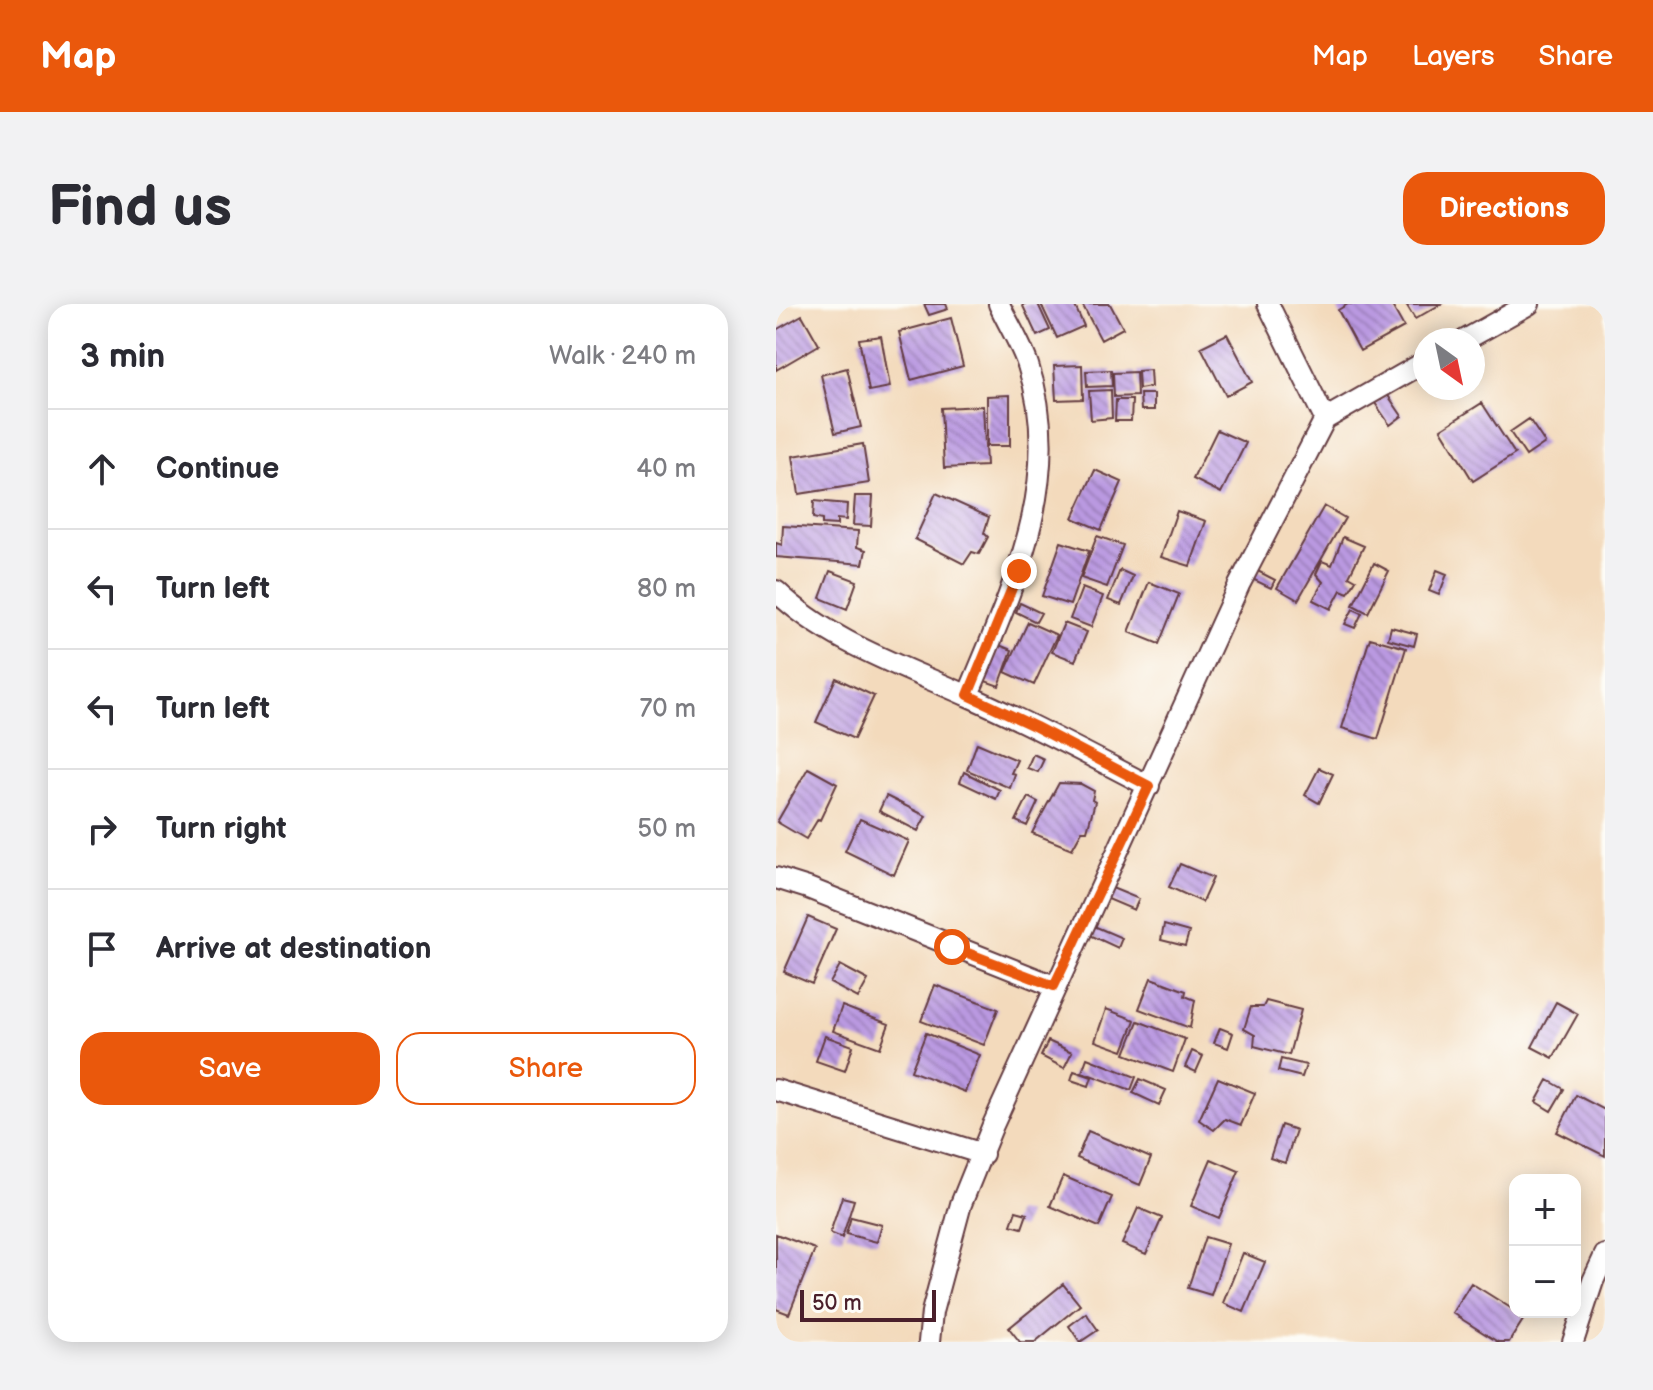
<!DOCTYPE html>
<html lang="en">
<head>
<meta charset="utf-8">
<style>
  :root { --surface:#fff; --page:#f2f2f3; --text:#2b2b33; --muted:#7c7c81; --line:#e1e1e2; --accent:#ea580c }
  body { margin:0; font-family:"Balsamiq Sans",sans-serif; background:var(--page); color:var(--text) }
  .controls { position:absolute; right:24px; bottom:24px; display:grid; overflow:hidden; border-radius:16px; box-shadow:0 4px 20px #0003 }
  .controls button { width:72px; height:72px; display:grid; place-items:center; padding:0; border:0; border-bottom:2px solid var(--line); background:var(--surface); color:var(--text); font:40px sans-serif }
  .compass { position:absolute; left:637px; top:24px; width:72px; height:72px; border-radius:50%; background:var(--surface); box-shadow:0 4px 20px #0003; rotate:147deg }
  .scale { position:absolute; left:24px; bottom:20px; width:136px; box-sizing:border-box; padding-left:8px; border:4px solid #4a1f2b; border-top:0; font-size:22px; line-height:28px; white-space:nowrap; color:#4a1f2b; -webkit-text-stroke:6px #fdfcf7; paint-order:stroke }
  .stop { position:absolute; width:24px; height:24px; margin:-18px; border:6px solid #ea580c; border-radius:50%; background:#fff }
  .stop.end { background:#ea580c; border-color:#fff; box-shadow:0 2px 8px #0008 }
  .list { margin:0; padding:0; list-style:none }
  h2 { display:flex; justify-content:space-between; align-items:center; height:104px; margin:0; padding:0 32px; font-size:34px }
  h2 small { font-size:26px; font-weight:400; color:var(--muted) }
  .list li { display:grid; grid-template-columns:52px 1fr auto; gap:24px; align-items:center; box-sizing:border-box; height:120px; padding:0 32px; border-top:2px solid var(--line) }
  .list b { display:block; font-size:30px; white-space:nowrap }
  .list em { font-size:26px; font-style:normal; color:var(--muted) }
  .actions { display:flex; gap:16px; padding:24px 32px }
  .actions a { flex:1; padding:18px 0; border:2px solid var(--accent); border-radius:24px; text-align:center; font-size:28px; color:var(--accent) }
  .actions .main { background:var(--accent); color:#fff }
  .icon { flex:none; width:44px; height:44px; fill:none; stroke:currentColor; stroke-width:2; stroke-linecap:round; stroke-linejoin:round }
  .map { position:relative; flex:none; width:829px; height:1038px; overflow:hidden; border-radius:24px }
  header { display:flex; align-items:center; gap:48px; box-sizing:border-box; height:112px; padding:0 40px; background:var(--accent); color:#fff }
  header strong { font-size:38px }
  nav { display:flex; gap:44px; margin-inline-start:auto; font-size:28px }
  .intro { display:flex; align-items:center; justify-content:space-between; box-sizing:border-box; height:192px; padding:0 48px }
  h1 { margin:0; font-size:56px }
  .button { padding:20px 36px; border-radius:24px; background:var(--accent); color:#fff; font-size:28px; font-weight:700 }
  main { display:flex; gap:48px; padding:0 48px }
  aside { flex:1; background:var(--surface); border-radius:24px; box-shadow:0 4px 20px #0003 }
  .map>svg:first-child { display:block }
  .building { fill:url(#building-back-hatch) }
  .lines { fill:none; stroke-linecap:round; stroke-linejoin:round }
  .street-casing { stroke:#633b41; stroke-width:24 }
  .street { stroke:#fff; stroke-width:20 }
  .route { stroke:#ea580c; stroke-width:10 }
</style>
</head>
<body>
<header>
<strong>Map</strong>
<nav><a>Map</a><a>Layers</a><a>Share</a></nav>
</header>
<div class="intro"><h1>Find us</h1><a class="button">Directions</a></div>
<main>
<aside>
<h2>3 min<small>Walk · 240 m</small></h2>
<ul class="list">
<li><svg class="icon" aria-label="ahead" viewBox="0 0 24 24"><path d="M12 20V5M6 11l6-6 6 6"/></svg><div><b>Continue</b></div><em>40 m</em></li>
<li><svg class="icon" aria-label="left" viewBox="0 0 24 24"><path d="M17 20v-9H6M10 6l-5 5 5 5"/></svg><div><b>Turn left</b></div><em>80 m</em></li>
<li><svg class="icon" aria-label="left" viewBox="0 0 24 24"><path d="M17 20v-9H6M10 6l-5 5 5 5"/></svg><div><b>Turn left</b></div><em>70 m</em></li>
<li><svg class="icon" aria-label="right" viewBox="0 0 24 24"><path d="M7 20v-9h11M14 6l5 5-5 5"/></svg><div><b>Turn right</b></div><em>50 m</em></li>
<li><svg class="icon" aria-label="arrive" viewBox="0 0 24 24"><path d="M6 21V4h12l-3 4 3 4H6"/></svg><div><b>Arrive at destination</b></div></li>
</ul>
<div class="actions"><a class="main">Save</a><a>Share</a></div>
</aside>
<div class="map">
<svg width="829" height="1038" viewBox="0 0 829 1038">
  <defs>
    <pattern id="building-back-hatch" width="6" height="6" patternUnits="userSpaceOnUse" patternTransform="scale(2)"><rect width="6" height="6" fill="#ba99e1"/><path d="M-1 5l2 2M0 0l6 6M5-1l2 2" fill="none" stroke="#997cb7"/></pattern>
  </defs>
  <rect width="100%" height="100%" fill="#fdfcf7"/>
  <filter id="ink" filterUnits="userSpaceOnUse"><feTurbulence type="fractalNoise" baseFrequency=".0125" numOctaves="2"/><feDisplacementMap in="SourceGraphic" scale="16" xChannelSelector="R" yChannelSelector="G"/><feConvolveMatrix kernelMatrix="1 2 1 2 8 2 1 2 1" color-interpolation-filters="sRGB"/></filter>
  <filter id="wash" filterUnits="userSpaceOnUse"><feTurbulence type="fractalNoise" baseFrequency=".006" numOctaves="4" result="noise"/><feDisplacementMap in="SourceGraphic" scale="32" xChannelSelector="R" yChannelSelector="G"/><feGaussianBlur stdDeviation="1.8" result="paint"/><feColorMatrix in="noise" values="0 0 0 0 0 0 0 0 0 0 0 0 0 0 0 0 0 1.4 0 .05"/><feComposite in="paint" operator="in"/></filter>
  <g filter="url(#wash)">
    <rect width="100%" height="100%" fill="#f3dabc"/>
    <g id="blocks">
      <path class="building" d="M148,0H170L172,5L153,11Z
        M246,0H262L274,26L261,32Z
        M265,0H298L308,22L281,34Z
        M306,0H334L347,24L325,36Z
        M572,0H615L628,23L584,47L562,6Z
        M630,0H665L639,15Z
        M26,11L43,41L0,66V26Z
        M175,14L187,62L135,76L123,28Z
        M451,30L476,78L450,92L425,43Z
        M105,32L114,83L93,87L83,35Z
        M306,61L307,95L280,96L278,62Z
        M71,64L85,123L59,129L45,71Z
        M335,66L336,82L311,83L310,67Z
        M374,66L375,83L363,85L362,67Z
        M360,68L361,92L338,93L337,69Z
        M335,86L336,114L315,116L313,87Z
        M364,90H378V106H365Z
        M611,90L626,112L614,121L599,99Z
        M234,91V142H211V92Z
        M340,96H356L355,117H339Z
        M706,99L739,150L697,177L665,125Z
        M207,102L210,162L168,164L165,104Z
        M753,115L769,139L750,152L734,128Z
        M441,126L470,139L445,189L417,175Z
        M87,140L93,179L23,190L17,152Z
        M319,166L346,178L325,226L297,214Z
        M160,189L213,213L208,229L212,233L203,250L196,248L188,260L139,235Z
        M79,192H97L95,222L77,221Z
        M38,197L71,200L70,216L61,215V221L46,220V216L37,214Z
        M548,202L569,214L522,296L501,284Z
        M401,207L430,217L414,262L385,253Z
        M7,222L82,227L81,243L90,246L87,260L0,253V239L6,241Z
        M321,232L347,241L331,283L305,274Z
        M567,233L588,242L573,272L580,276L572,289L565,286L555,305L537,296L547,278L540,270L546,257L556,261Z
        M285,238L313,247L294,301L266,292Z
        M598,259L613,267L592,309L577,301Z
        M474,263L499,276L495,284L470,272Z
        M344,266L357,272L345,301L332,296Z
        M661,266L671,270L663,291L653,287Z
        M54,267L81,277L71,305L44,294Z
        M373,278L403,290L383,340L353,328Z
        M306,284L327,292L315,323L294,315Z
        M244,299L265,309L260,318L240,308Z
        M577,305L586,309L579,324L569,320Z
        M252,318L281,331L258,381L229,368Z
        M288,319L311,328L299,357L276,348Z
        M615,323L641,330L638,342L612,335Z
        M594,334L630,344L602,435L566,424Z
        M223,341L236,346L223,382L209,377Z
        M60,374L98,392L78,435L40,418Z
        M201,439L241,456L235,469L239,470L234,484L191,466Z
        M257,450L268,455L262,468L251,464Z
        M32,464L61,480L44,516L42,515L30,535L1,518Z
        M543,464L557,470L543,499L529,491Z
        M188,468L224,486L220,495L184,478Z
        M283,479L305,480L318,487L316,496L319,498L311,527H306L296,545L256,529Z
        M110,492L150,512L142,527L103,507Z
        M252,493L262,498L251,522L240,517Z
        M84,515L133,537L118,571L69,547Z
        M404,560L437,574L426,598L393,583Z
        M336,584L363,595L358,606L332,595Z
        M32,613L60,625L36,680L8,668Z
        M388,621L413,628L409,642L385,636Z
        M318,622L346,634L342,644L314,631Z
        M64,661L92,676L82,694L54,679Z
        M375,674L410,687L409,692L419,696L414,724L363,705Z
        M159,681L222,705L208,741L145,717Z
        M490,697L525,706L513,751L478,742L479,731L468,725L475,703H487Z
        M780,698L802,710L777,754L756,743Z
        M66,702L113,720L104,744L57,727Z
        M330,705L359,716L347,747L319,737Z
        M362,717L409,735L397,768L349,750Z
        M444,724L457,729L452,744L438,739Z
        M150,729L204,751L189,788L135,767Z
        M49,732L77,742L69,767L40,757Z
        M272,737L296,748L288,764L265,752Z
        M416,747L427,752L420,768L409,763Z
        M311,754L360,773L355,786L306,768Z
        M505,755L530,761L526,773L502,767Z
        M298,767L316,773L313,782L295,776Z
        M442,774L479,789L465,821L449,815L438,826L423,816Z
        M364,775L390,786L383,801L357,789Z
        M772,776L788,785L775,807L760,798Z
        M800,791L829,806V852L781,828Z
        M505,821L520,826L509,859L494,854Z
        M312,827L375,854L364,881L301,854Z
        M435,855L463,867L443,914L415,902Z
        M287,872L336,893L323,923L274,902Z
        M66,893L78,896L66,934L54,929Z
        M362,904L386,914L370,950L346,940Z
        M240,907L251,910L246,924L235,921Z
        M75,913L106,921L101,938L70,930Z
        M0,930L39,945L13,1010L0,1005Z
        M429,933L452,940L435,991L412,984Z
        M467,949L489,958L468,1008L447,999Z
        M695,979L749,1013L733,1038H722L676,1009Z
        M287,980L304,1001L259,1038H244L233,1024Z
        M310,1009L322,1026L304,1038L293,1022Z"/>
    </g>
  </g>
  <g filter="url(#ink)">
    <use href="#blocks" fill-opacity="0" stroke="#633b41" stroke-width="2"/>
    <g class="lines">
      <defs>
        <path id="street" d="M492,0L549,115
          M689,36L753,0
          M0,287C53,338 126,362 192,392C254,419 313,451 373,482
          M192,391C235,287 290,175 252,61C245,40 232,20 223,0
          M0,574L32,584L278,682
          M0,786L207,850
          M153,1038L156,1008L185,900L217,821L463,281L549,115L649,58
          M797,1038L817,977L829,951"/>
      </defs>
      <use href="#street" class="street-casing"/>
      <use href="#street" class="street"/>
    </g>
  </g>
  <g class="lines" filter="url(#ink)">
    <path class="route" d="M176,643L278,682L373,482L260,423L192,391L243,267"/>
  </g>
</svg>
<div class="controls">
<button>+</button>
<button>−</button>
</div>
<svg class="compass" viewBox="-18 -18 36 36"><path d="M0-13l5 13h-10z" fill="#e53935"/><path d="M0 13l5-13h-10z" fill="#7c7c81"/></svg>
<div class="scale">50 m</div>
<div class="stop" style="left:176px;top:643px"></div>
<div class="stop end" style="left:243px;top:267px"></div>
</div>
</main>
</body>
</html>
